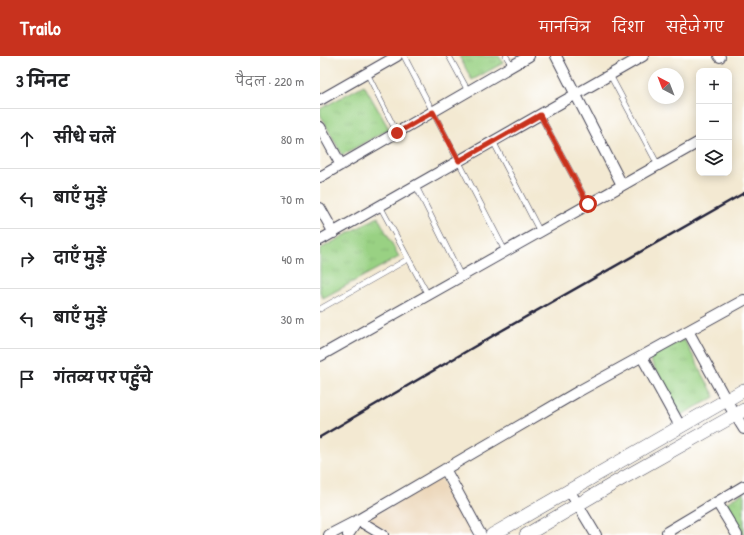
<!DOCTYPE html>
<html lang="hi">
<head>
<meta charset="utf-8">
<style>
  :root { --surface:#fff; --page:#f6f6f6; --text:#202124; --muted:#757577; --line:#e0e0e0; --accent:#c8321e }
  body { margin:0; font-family:"Patrick Hand","Playpen Sans Deva",sans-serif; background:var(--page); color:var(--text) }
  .controls { position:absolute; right:12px; top:12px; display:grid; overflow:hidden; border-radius:8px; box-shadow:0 2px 10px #0003 }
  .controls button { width:36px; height:36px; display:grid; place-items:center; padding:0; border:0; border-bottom:1px solid var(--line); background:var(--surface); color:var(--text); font:20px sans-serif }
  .compass { position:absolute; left:328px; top:12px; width:36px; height:36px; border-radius:50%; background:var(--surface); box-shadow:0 2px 10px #0003; rotate:318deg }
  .stop { position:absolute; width:12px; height:12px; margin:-9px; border:3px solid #c8321e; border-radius:50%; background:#fff }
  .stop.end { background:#c8321e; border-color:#fff; box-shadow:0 1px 4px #0008 }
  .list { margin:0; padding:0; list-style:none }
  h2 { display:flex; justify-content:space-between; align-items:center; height:52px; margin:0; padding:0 16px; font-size:17px }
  h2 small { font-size:13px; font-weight:400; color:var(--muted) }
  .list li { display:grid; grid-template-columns:26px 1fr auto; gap:12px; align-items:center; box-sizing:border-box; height:60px; padding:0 16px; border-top:1px solid var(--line) }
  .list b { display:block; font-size:15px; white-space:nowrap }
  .list em { font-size:13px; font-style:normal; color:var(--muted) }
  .icon { flex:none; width:22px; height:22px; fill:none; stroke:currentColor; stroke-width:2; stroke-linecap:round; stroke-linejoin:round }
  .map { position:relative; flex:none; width:424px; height:479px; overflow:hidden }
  header { display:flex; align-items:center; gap:24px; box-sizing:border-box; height:56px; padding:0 20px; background:var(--accent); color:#fff }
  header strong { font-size:19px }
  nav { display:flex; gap:22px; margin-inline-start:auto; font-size:14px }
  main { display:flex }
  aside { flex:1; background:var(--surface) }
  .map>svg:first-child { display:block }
  .built { fill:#ecd7ba }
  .park { fill:url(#park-tufts); stroke:#5e7a5f }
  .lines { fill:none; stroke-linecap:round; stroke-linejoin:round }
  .service-casing { stroke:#414052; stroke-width:6 }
  .minor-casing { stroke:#414052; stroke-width:12 }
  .tertiary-casing { stroke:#414052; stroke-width:14 }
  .service { stroke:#fff; stroke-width:5 }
  .minor { stroke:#fff; stroke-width:10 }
  .tertiary { stroke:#fff; stroke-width:13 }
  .rail { stroke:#22223b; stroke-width:2.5 }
  .route { stroke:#c8321e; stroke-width:5 }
</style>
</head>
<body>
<header>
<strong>Trailo</strong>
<nav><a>मानचित्र</a><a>दिशा</a><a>सहेजे गए</a></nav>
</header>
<main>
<aside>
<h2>3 मिनट<small>पैदल · 220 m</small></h2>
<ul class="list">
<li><svg class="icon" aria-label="ahead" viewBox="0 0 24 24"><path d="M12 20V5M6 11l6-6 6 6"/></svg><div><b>सीधे चलें</b></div><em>80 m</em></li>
<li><svg class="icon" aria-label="left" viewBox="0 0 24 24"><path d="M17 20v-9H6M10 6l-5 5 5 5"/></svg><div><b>बाएँ मुड़ें</b></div><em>70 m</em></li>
<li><svg class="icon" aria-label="right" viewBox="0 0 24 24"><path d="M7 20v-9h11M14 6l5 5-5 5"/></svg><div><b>दाएँ मुड़ें</b></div><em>40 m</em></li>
<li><svg class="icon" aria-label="left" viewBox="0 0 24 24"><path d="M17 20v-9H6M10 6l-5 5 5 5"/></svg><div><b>बाएँ मुड़ें</b></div><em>30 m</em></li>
<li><svg class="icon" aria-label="arrive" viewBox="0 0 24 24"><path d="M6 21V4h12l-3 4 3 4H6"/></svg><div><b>गंतव्य पर पहुँचे</b></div></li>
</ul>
</aside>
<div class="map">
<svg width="424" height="479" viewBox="0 0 424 479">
  <defs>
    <pattern id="park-tufts" width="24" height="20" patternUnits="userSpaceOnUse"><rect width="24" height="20" fill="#99d183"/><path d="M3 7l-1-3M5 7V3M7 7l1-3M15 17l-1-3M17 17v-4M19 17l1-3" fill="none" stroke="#84b372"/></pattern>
  </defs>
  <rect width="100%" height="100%" fill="#fff"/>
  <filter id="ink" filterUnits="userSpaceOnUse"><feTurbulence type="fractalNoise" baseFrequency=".025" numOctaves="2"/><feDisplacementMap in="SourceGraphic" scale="8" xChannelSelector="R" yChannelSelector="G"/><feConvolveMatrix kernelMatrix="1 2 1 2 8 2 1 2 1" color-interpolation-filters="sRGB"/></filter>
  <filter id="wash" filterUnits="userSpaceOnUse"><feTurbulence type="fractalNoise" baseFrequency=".012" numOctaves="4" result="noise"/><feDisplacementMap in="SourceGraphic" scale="16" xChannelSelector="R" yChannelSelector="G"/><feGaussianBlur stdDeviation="0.9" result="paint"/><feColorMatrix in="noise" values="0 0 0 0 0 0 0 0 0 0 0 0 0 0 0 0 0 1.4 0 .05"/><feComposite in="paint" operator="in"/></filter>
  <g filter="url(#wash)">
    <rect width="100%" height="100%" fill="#f3e9d2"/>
    <path class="built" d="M120,422L153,479H75L48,463Z"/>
    <path class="park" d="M139,0H179L183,7L152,24Z
      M44,29L69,73L22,99L0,58V53Z
      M58,161L79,201L3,242L0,236V193Z
      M364,283L395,341L361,359L329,302Z
      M424,436V479H423L404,448Z"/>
  </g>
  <g filter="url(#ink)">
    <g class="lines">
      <defs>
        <path id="service" d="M84,0L185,195
          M129,0L148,35
          M186,0L192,10
          M47,17L77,77
          M290,19L338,109
          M220,59L268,148
          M173,85L220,176
          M96,130L141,220
          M60,150L108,239
          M0,253L88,203"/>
        <path id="minor" d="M236,0L302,129
          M399,0L400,1
          M0,44L77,0
          M0,71L21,109
          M0,121L209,0
          M0,152L14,177
          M0,184L323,0
          M368,275L406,344L424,373
          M0,300L379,86
          M322,301L360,370
          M125,413L161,479
          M249,434L276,479
          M397,446L417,479
          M9,479L38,464L259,335L424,244
          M28,479L38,464L63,479
          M349,479L347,476L424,430"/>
        <path id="tertiary" d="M172,479L424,334
          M206,479L298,425L424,354"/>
      </defs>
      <use href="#service" class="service-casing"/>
      <use href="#minor" class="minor-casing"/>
      <use href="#tertiary" class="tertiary-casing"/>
      <use href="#service" class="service"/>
      <use href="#minor" class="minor"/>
      <use href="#tertiary" class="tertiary"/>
      <path class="rail" d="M0,381L181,275L424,137"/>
    </g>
  </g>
  <g class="lines" filter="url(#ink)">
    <path class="route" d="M77,77L113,56L139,105L220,59L268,148"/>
  </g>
</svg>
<div class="controls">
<button>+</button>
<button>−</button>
<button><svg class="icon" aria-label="layers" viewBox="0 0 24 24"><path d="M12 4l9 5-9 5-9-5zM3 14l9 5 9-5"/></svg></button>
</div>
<svg class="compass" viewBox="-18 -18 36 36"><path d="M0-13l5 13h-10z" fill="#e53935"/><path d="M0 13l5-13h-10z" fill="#757577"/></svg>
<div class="stop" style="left:268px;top:148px"></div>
<div class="stop end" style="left:77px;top:77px"></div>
</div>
</main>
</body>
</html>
